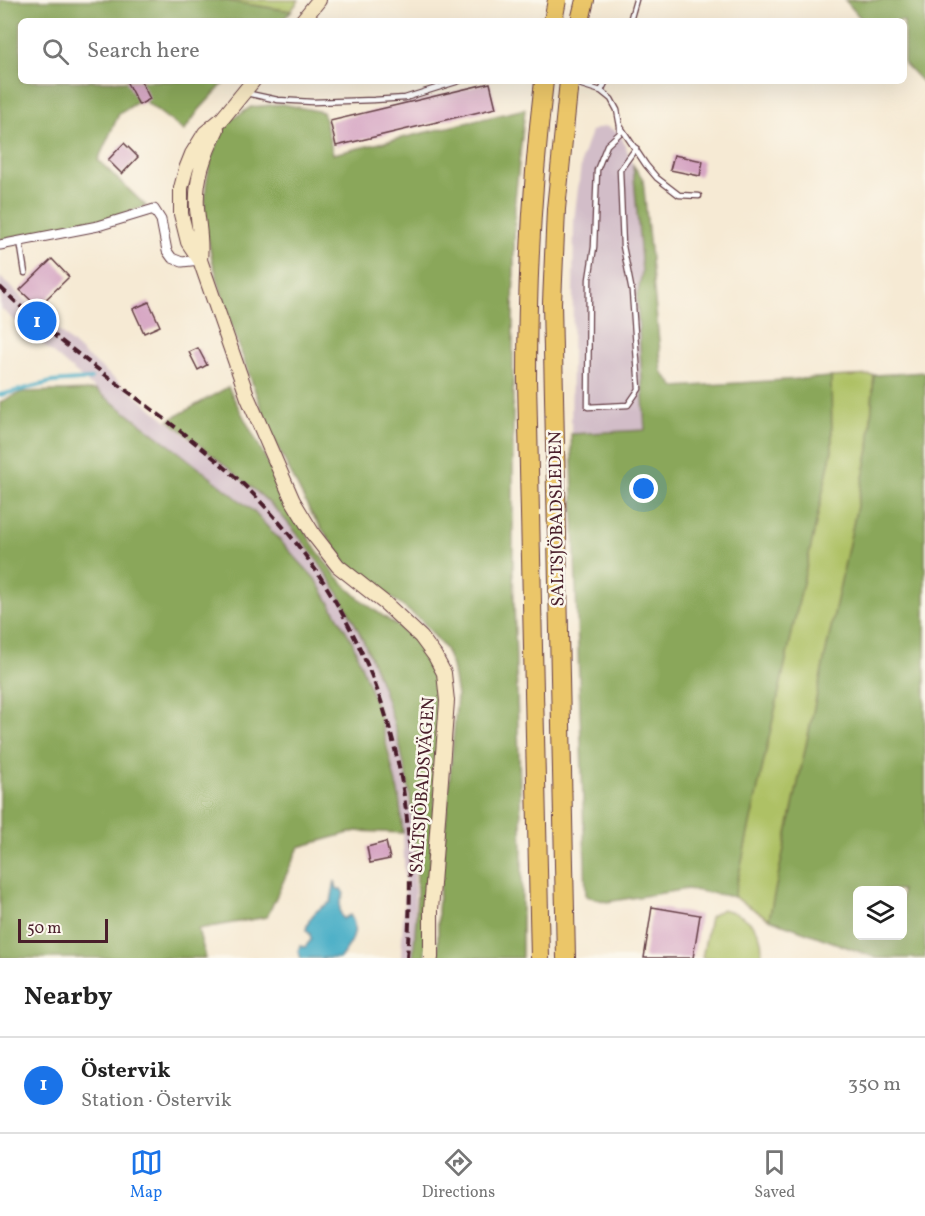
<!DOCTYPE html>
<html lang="en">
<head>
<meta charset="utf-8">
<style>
  :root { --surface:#fff; --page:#f2f2f2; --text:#222; --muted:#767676; --line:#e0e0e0; --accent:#1a73e8 }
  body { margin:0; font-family:Vollkorn,serif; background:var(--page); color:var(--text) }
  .controls { position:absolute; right:18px; bottom:18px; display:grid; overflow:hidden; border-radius:9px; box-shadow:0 6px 24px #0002 }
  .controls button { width:54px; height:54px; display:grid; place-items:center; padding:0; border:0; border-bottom:2px solid var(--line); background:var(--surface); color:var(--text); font:30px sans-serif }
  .scale { position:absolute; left:18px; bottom:15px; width:90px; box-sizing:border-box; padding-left:6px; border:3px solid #4a1f2b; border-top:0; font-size:16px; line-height:21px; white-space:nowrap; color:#4a1f2b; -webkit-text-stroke:4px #fbf7ec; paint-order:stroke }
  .you { position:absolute; left:644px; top:489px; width:21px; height:21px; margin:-15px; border:4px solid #fff; border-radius:50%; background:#1a73e8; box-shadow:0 0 0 9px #1a73e833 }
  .badge { display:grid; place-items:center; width:39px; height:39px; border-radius:50%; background:var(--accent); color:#fff; font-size:20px; font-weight:700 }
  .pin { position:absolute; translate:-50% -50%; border:3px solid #fff; box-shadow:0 2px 6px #0006 }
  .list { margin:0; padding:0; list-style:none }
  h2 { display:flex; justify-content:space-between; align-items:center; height:78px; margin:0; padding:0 24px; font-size:26px }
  h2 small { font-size:20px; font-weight:400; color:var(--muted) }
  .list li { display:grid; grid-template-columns:39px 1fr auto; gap:18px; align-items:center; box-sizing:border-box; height:96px; padding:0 24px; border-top:2px solid var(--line) }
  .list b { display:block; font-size:22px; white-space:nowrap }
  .list p { margin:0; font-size:20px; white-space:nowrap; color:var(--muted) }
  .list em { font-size:20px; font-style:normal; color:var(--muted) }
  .icon { flex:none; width:33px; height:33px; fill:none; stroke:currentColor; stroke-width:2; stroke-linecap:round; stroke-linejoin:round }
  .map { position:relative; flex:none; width:925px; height:958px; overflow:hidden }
  .search { position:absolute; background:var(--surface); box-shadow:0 6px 24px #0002; left:18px; right:18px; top:18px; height:66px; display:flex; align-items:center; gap:15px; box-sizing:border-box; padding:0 21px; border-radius:9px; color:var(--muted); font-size:22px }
  .sheet { height:174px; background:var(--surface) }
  nav { display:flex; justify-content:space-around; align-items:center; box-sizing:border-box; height:84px; border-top:2px solid var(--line); background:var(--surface); font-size:16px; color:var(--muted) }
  nav a { display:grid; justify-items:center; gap:3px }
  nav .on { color:var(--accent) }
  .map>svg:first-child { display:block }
  .industrial { fill:#d2bdc8 }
  .green { fill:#aec165; stroke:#7c7048; stroke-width:1.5 }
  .forest { fill:#8aa75a; stroke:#6a6342; stroke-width:1.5; fill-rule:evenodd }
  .water { fill:#47adc6; stroke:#486678; stroke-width:1.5 }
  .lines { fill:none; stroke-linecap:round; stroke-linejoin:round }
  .stream { stroke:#47adc6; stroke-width:4 }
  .building { fill:#d6a5c3 }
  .lane-casing { stroke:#643d44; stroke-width:7 }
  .street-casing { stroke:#643d44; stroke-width:11 }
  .secondary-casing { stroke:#643d44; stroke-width:16 }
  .highway-casing { stroke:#643d44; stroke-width:20 }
  .lane { stroke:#fff; stroke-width:4.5 }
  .street { stroke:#fff; stroke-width:9 }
  .secondary { stroke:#f7e8c3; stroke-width:14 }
  .highway { stroke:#ebc669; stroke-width:18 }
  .rail { stroke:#4a1f2b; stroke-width:4; stroke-dasharray:9 4.5; stroke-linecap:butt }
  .labels { text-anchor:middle; stroke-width:5; stroke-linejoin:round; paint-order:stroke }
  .street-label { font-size:18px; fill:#4a1f2b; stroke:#fbf7ec }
</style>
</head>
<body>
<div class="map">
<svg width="925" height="958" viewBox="0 0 925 958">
  <rect width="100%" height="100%" fill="#fbf7ec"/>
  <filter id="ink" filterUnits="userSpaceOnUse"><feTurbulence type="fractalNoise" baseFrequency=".0167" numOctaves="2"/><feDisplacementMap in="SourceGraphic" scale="12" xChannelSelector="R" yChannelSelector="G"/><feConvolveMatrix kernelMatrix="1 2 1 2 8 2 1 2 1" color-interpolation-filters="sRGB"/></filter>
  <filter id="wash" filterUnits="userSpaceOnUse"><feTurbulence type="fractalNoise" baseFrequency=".008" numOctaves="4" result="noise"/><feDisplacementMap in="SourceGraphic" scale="24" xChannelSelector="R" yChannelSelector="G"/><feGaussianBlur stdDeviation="1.35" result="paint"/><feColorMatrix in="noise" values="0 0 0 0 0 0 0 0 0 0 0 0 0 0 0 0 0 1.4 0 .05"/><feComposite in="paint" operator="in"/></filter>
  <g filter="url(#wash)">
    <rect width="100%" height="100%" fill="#f6ead4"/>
    <path class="industrial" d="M605,126L620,133L633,165L642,272L637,298L645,431L571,434L574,219L582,158L591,131Z
      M0,277L86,356L258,493L280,513L332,582L359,630L375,664L401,750L414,829L415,933L413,958H401L405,883L403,833L399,796L389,748L378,710L352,641L317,581L253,511L180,453L96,390L0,308Z"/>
    <path class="green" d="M220,0H299L291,11Z
      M874,375L869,450L769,919L734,897L832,450L831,377Z
      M722,909C748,915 766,930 761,958H702L710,917Z"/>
    <path class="forest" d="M0,0H220L291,11L282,21H21V81H226L199,110L184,131L142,99L119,114L98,160L146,206L117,217L0,240Z
      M845,0H925V85L904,63V21H863Z
      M282,104L323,112L333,154L525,109L515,199L513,320V569L522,852V958H438V909L457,696L452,666L445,649L423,622L345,562L311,513L270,432L227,313L212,259L204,219L206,185L211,158L227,122L251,107Z
      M633,165L643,179L662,372L675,387L831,377L832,450L734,897L687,889L607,902L586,896L571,434L645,430L637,298L642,272Z
      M925,372V958H877L769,919L869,450L874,375ZM858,890H902V936H858Z
      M228,387C244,418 261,449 277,480C299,522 322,568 360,599C401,632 431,637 442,696L425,958H413C417,916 419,868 414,826C401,711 358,600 280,514C268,500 253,489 239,477C216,458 192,439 169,420Z
      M96,390L180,453L253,511L317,581L352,641L378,710L399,796L403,833L356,831L299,847L267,917L198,929L206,958H0V402L22,392Z"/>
    <path class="water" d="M335,881L337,889H341L344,894C339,903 338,910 343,919L350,915C361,931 350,945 340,958H301L298,951L300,946L305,947L311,940L310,934L306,930C309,915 318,909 331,902Z"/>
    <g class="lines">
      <path class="stream" d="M0,395L52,382L91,379"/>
    </g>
    <g id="blocks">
      <path class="building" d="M126,81H141L150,99L139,105Z
        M490,83L496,108L336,146L330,121Z
        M124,143L138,157L122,174L108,160Z
        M674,155L703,161L700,176L670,170Z
        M52,259L69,277L38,307L20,290Z
        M149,302L160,326L144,333L133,309Z
        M198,348L207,365L198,370L189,352Z
        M386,842L390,859L370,863L367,847Z
        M652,907L700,915L693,958H644Z"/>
    </g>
  </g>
  <g filter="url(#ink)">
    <use href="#blocks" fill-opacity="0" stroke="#643d44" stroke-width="1.5"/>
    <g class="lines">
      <defs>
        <path id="lane" d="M630,21L636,0
          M582,85L601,91L611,99L617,110L620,126L646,165L657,178L679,195L699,196
          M601,91L606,81
          M246,93L278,100L313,102L374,100L405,98L459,81
          M620,126V133L607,145L597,170L594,247L589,279L588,407L628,405L639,389L632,292L623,246L620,170L636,148
          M20,241L25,273"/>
        <path id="street" d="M0,245L98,226L154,209L161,220L167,251L172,258L182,262L200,260"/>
        <path id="secondary" d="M302,21L319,0
          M253,81L222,119L205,133L192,154L186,169L181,188V214L188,242L200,260L248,398L293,501L313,534L338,566L386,604L421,637L435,656L444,673L447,701L431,910V958
          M200,260C202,240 199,229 197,209C195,180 204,155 217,129"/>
        <path id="highway" d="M553,21L557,0
          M580,21L585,0
          M540,958L527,380C527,280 532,181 544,81
          M566,958L552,303L556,209L569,81"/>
      </defs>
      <use href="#lane" class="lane-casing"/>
      <use href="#street" class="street-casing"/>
      <use href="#secondary" class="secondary-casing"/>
      <use href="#highway" class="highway-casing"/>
      <use href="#lane" class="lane"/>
      <use href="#street" class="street"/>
      <use href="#secondary" class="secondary"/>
      <use href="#highway" class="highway"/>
      <path class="rail" d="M0,287C68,354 150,403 222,465C329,557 397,691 408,831C411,873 410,916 407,958"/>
    </g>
  </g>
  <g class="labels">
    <g class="street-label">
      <text transform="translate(556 519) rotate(-91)" y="6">SALTSJÖBADSLEDEN</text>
      <text transform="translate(422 785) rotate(-86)" y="6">SALTSJÖBADSVÄGEN</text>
    </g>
  </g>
</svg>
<div class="controls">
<button><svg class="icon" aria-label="layers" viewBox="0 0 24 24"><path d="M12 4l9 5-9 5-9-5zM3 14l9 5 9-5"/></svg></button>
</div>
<div class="scale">50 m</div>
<div class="you"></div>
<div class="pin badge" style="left:37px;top:321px">1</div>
<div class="search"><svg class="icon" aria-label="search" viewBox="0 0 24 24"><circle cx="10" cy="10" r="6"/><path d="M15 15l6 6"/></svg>Search here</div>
</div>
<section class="sheet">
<h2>Nearby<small></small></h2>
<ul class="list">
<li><span class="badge">1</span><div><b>Östervik</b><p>Station · Östervik</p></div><em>350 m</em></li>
</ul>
</section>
<nav>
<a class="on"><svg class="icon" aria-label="map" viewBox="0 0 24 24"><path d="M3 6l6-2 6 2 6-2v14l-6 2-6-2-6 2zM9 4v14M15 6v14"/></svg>Map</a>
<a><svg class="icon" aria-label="directions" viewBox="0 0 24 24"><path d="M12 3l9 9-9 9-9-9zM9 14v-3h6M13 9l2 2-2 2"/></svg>Directions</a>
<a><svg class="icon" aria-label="saved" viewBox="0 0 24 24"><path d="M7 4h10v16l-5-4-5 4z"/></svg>Saved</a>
</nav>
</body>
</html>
